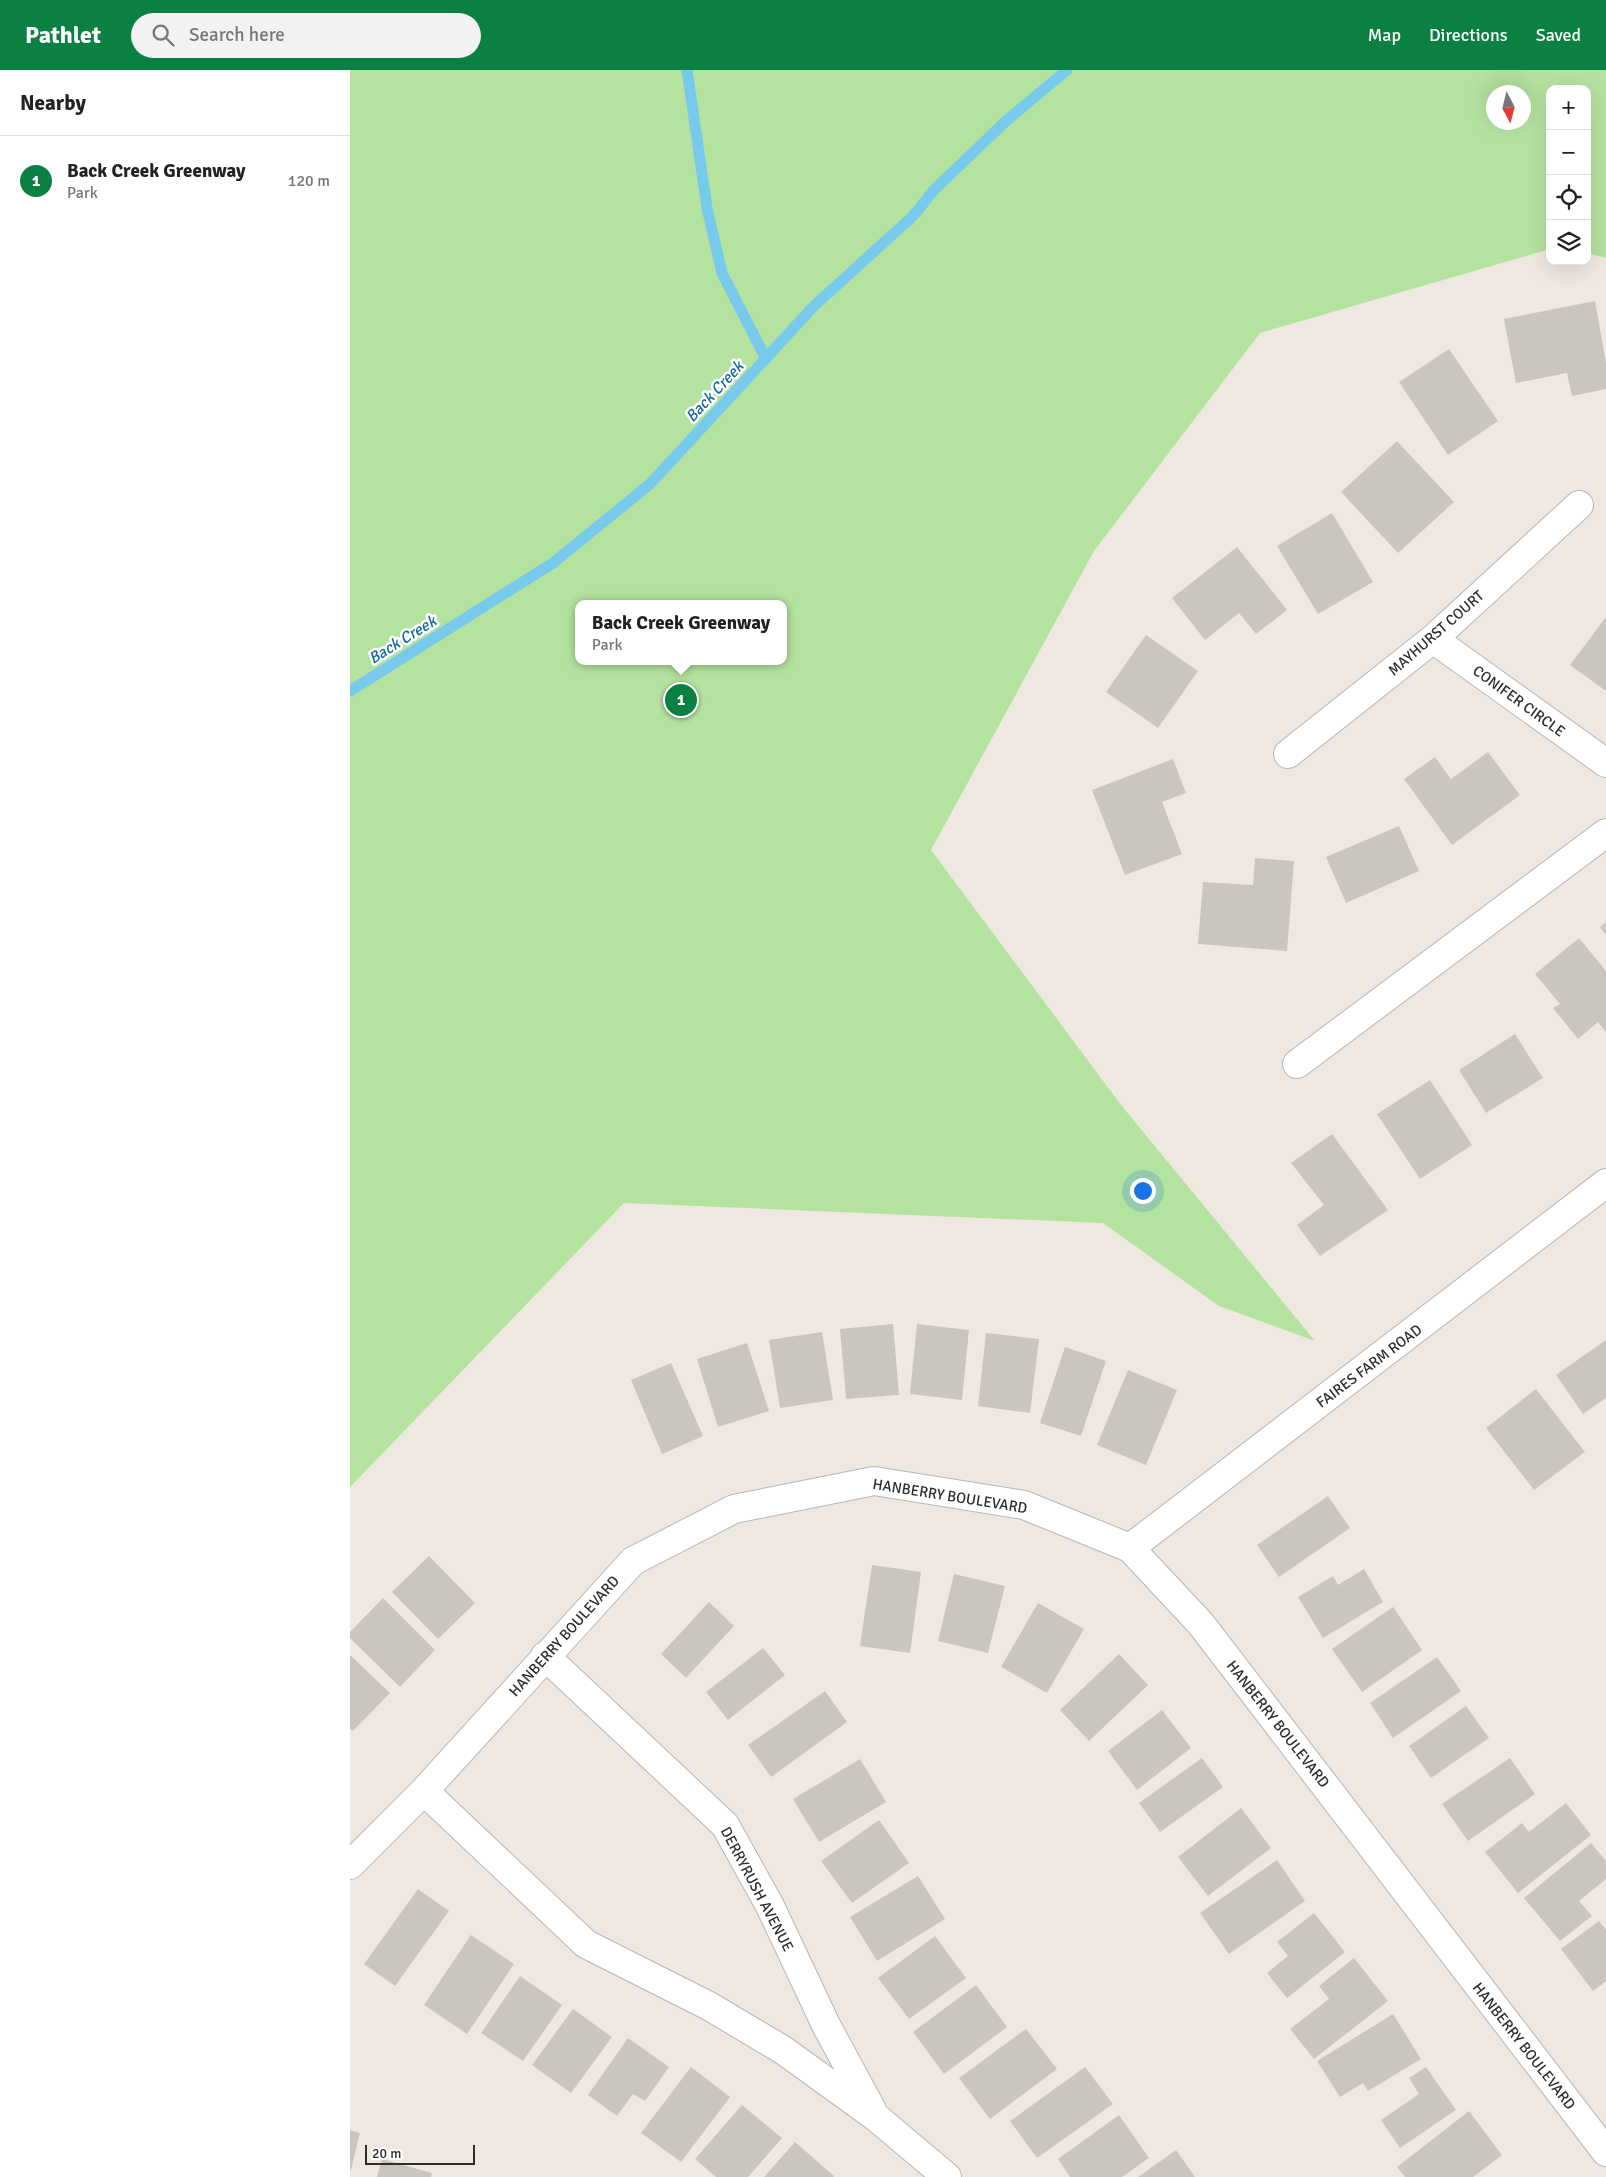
<!DOCTYPE html>
<html lang="en">
<head>
<meta charset="utf-8">
<style>
  :root { --surface:#fff; --page:#f2f2f2; --text:#222; --muted:#767676; --line:#e0e0e0; --accent:#0b8043 }
  body { margin:0; font-family:Signika,sans-serif; background:var(--page); color:var(--text) }
  .controls { position:absolute; right:15px; top:15px; display:grid; overflow:hidden; border-radius:10px; box-shadow:0 5px 20px #0002 }
  .controls button { width:45px; height:45px; display:grid; place-items:center; padding:0; border:0; border-bottom:1px solid var(--line); background:var(--surface); color:var(--text); font:25px sans-serif }
  .compass { position:absolute; left:1136px; top:15px; width:45px; height:45px; border-radius:50%; background:var(--surface); box-shadow:0 5px 20px #0002; rotate:173deg }
  .scale { position:absolute; left:15px; bottom:12px; width:110px; box-sizing:border-box; padding-left:5px; border:2px solid #2d2d2d; border-top:0; font-size:14px; line-height:18px; white-space:nowrap; color:#2d2d2d; -webkit-text-stroke:4px #fff; paint-order:stroke }
  .you { position:absolute; left:792px; top:1120px; width:18px; height:18px; margin:-12px; border:4px solid #fff; border-radius:50%; background:#1a73e8; box-shadow:0 0 0 8px #1a73e833 }
  .badge { display:grid; place-items:center; width:32px; height:32px; border-radius:50%; background:var(--accent); color:#fff; font-size:16px; font-weight:700 }
  .pin { position:absolute; translate:-50% -50%; border:2px solid #fff; box-shadow:0 1px 5px #0006 }
  .popup { position:absolute; left:225px; top:530px; width:212px; height:65px; box-sizing:border-box; display:grid; place-content:center; border-radius:10px; background:var(--surface); filter:drop-shadow(0 1px 4px #0005); font-size:16px; white-space:nowrap; color:var(--muted) }
  .popup b { font-size:19px; color:var(--text) }
  .popup::after { content:''; position:absolute; left:50%; top:100%; margin-left:-10px; border:10px solid transparent; border-top-color:var(--surface) }
  .list { margin:0; padding:0; list-style:none }
  h2 { display:flex; justify-content:space-between; align-items:center; height:65px; margin:0; padding:0 20px; font-size:21px }
  h2 small { font-size:16px; font-weight:400; color:var(--muted) }
  .list li { display:grid; grid-template-columns:32px 1fr auto; gap:15px; align-items:center; box-sizing:border-box; height:90px; padding:0 20px; border-top:1px solid var(--line) }
  .list b { display:block; font-size:19px; white-space:nowrap }
  .list p { margin:0; font-size:16px; white-space:nowrap; color:var(--muted) }
  .list em { font-size:16px; font-style:normal; color:var(--muted) }
  .icon { flex:none; width:28px; height:28px; fill:none; stroke:currentColor; stroke-width:2; stroke-linecap:round; stroke-linejoin:round }
  .map { position:relative; flex:none; width:1256px; height:2107px; overflow:hidden }
  header { display:flex; align-items:center; gap:30px; box-sizing:border-box; height:70px; padding:0 25px; background:var(--accent); color:#fff }
  header strong { font-size:24px }
  nav { display:flex; gap:28px; margin-inline-start:auto; font-size:18px }
  .search { width:350px; height:45px; background:var(--page); display:flex; align-items:center; gap:12px; box-sizing:border-box; padding:0 18px; border-radius:28px; color:var(--muted); font-size:19px }
  main { display:flex }
  aside { flex:1; background:var(--surface) }
  .map>svg:first-child { display:block }
  .green { fill:#b4e29f; fill-rule:evenodd }
  .lines { fill:none; stroke-linecap:round; stroke-linejoin:round }
  .stream { stroke:#78caec; stroke-width:11 }
  .building { fill:#cac6bf }
  .minor-casing { stroke:#b4b6c0; stroke-width:30 }
  .minor { stroke:#fff; stroke-width:28 }
  .labels { text-anchor:middle; stroke-width:5; stroke-linejoin:round; paint-order:stroke }
  .street-label { font-size:15px; fill:#2d2d2d; stroke:#fff }
  .water-label { font-size:16px; font-style:italic; fill:#12699d; stroke:#fff }
</style>
</head>
<body>
<header>
<strong>Pathlet</strong>
<div class="search"><svg class="icon" aria-label="search" viewBox="0 0 24 24"><circle cx="10" cy="10" r="6"/><path d="M15 15l6 6"/></svg>Search here</div>
<nav><a>Map</a><a>Directions</a><a>Saved</a></nav>
</header>
<main>
<aside>
<h2>Nearby<small></small></h2>
<ul class="list">
<li><span class="badge">1</span><div><b>Back Creek Greenway</b><p>Park</p></div><em>120 m</em></li>
</ul>
</aside>
<div class="map">
<svg width="1256" height="2107" viewBox="0 0 1256 2107">
  <rect width="100%" height="100%" fill="#eee8e0"/>
  <path class="green" d="M0,0H1256V188L1237,183V19H1200V179L910,263L744,481L581,780L771,1035L965,1271L869,1236L753,1153L274,1133L0,1417ZM1144,22H1174V52H1144ZM228,534H434V591H228Z"/>
  <g class="lines">
    <path class="stream" d="M337,0L357,138L372,203L416,289
      M0,621L203,493L300,414L464,236L563,146L584,120L656,51L717,0"/>
  </g>
  <path class="building" d="M1245,231L1256,293V319L1222,326L1217,303L1166,313L1154,249Z
    M1099,279L1148,351L1098,385L1049,312Z
    M1047,371L1104,432L1048,483L991,422Z
    M982,443L1023,512L968,544L927,476Z
    M887,477L937,540L906,564L889,543L855,570L822,528Z
    M1256,547V621L1220,595Z
    M796,565L848,601L808,658L756,622Z
    M1138,682L1170,725L1102,775L1054,709L1085,687L1101,709Z
    M823,689L836,723L812,732L832,784L775,805L742,720Z
    M1049,756L1069,801L996,833L976,787Z
    M905,788L944,791L937,881L848,874L853,812L903,815Z
    M1256,852V865L1250,857Z
    M1229,868L1256,901V962L1248,952L1228,969L1203,938L1210,934L1185,904Z
    M1165,964L1193,1008L1136,1043L1109,1000Z
    M1080,1010L1122,1075L1070,1109L1027,1044Z
    M982,1064L1038,1140L970,1186L947,1155L974,1135L941,1093Z
    M543,1254L549,1325L496,1329L490,1259Z
    M567,1254L619,1260L612,1330L560,1324Z
    M472,1262L483,1330L430,1338L419,1270Z
    M636,1263L689,1269L680,1343L628,1336Z
    M1256,1270V1328L1233,1344L1206,1305Z
    M397,1273L419,1341L368,1357L347,1289Z
    M715,1277L756,1291L731,1366L690,1353Z
    M321,1293L353,1366L312,1384L281,1310Z
    M778,1300L827,1320L796,1395L747,1375Z
    M1186,1319L1235,1382L1184,1420L1136,1358Z
    M978,1426L1000,1458L929,1507L907,1475Z
    M79,1486L125,1533L88,1569L42,1522Z
    M522,1495L571,1502L560,1583L510,1576Z
    M1014,1499L1033,1532L973,1568L948,1527L983,1506L988,1515Z
    M604,1504L655,1516L638,1583L588,1571Z
    M33,1528L85,1580L50,1617L0,1568V1562Z
    M359,1532L384,1556L336,1608L311,1584Z
    M688,1533L734,1559L697,1623L651,1597Z
    M1043,1537L1072,1580L1012,1622L982,1579Z
    M413,1578L435,1605L378,1650L356,1622Z
    M769,1584L798,1615L739,1671L710,1640Z
    M0,1585L40,1623L3,1661L0,1659Z
    M1087,1587L1111,1621L1043,1668L1020,1633Z
    M475,1621L497,1652L421,1707L398,1675Z
    M1116,1636L1139,1668L1081,1708L1059,1676Z
    M812,1640L841,1678L787,1720L758,1681Z
    M852,1688L873,1717L810,1762L789,1733Z
    M1160,1688L1185,1724L1118,1771L1092,1734Z
    M510,1689L536,1732L469,1772L443,1729Z
    M1216,1733L1241,1765L1168,1823L1135,1782L1172,1753L1179,1762Z
    M891,1738L921,1778L858,1826L828,1787Z
    M529,1750L559,1793L502,1833L471,1791Z
    M1241,1773L1256,1791V1809L1229,1831L1242,1846L1210,1871L1174,1828Z
    M927,1790L955,1831L879,1884L850,1843Z
    M568,1806L595,1849L527,1891L500,1847Z
    M68,1819L99,1841L45,1916L14,1894Z
    M964,1843L995,1882L937,1928L917,1903L938,1886L927,1872Z
    M1249,1851L1256,1860V1911L1243,1921L1211,1879Z
    M121,1865L164,1894L117,1964L74,1935Z
    M585,1866L616,1908L559,1949L528,1908Z
    M1004,1888L1038,1931L964,1989L940,1959L979,1929L969,1916Z
    M170,1906L212,1935L173,1991L131,1963Z
    M626,1915L657,1957L594,2004L563,1962Z
    M223,1939L262,1967L221,2023L182,1995Z
    M1043,1944L1071,1989L1018,2021L1013,2013L990,2027L967,1991Z
    M676,1959L707,1999L640,2049L609,2008Z
    M278,1968L319,1997L295,2031L283,2024L267,2046L238,2025Z
    M341,1997L380,2027L331,2092L291,2063Z
    M735,1997L763,2034L687,2088L660,2051Z
    M1076,1997L1106,2040L1050,2078L1031,2050L1069,2024L1059,2008Z
    M392,2035L432,2068L398,2107H366L345,2089Z
    M1119,2041L1152,2085L1123,2107H1055L1047,2097Z
    M769,2045L799,2088L772,2107H720L708,2089Z
    M0,2060L10,2063L1,2100H0Z
    M445,2072L484,2106L483,2107H414Z
    M826,2080L845,2107H788Z
    M32,2089L82,2103L81,2107H27Z"/>
  <g class="lines">
    <defs>
      <path id="minor" d="M1083,569L1256,693
        M938,684L1083,569L1229,435
        M947,994L1256,763
        M780,1478L1256,1113
        M195,1586L375,1755L420,1836L476,1955L522,2040
        M74,1721L236,1874L359,1936L433,1980L527,2048L597,2107
        M0,1795L74,1721L283,1491L384,1439L524,1411L674,1435L780,1478L851,1554L1256,2082"/>
    </defs>
    <use href="#minor" class="minor-casing"/>
    <use href="#minor" class="minor"/>
  </g>
  <g class="labels">
    <g class="street-label">
      <text transform="translate(1086 563) rotate(-41)" y="5">MAYHURST COURT</text>
      <text transform="translate(1169 631) rotate(36)" y="5">CONIFER CIRCLE</text>
      <text transform="translate(1019 1296) rotate(-37)" y="5">FAIRES FARM ROAD</text>
      <text transform="translate(600 1426) rotate(9)" y="5">HANBERRY BOULEVARD</text>
      <text transform="translate(214 1566) rotate(-48)" y="5">HANBERRY BOULEVARD</text>
      <text transform="translate(928 1654) rotate(52)" y="5">HANBERRY BOULEVARD</text>
      <text transform="translate(407 1819) rotate(62)" y="5">DERRYRUSH AVENUE</text>
      <text transform="translate(1174 1976) rotate(52)" y="5">HANBERRY BOULEVARD</text>
    </g>
    <g class="water-label">
      <text transform="translate(364 321) rotate(-47)" y="6">Back Creek</text>
      <text transform="translate(52 569) rotate(-32)" y="6">Back Creek</text>
    </g>
  </g>
</svg>
<div class="controls">
<button>+</button>
<button>−</button>
<button><svg class="icon" aria-label="locate" viewBox="0 0 24 24"><circle cx="12" cy="12" r="6"/><path d="M12 2v4M12 18v4M2 12h4M18 12h4"/></svg></button>
<button><svg class="icon" aria-label="layers" viewBox="0 0 24 24"><path d="M12 4l9 5-9 5-9-5zM3 14l9 5 9-5"/></svg></button>
</div>
<svg class="compass" viewBox="-18 -18 36 36"><path d="M0-13l5 13h-10z" fill="#e53935"/><path d="M0 13l5-13h-10z" fill="#767676"/></svg>
<div class="scale">20 m</div>
<div class="you"></div>
<div class="pin badge" style="left:331px;top:630px">1</div>
<div class="popup"><b>Back Creek Greenway</b>Park</div>
</div>
</main>
</body>
</html>
